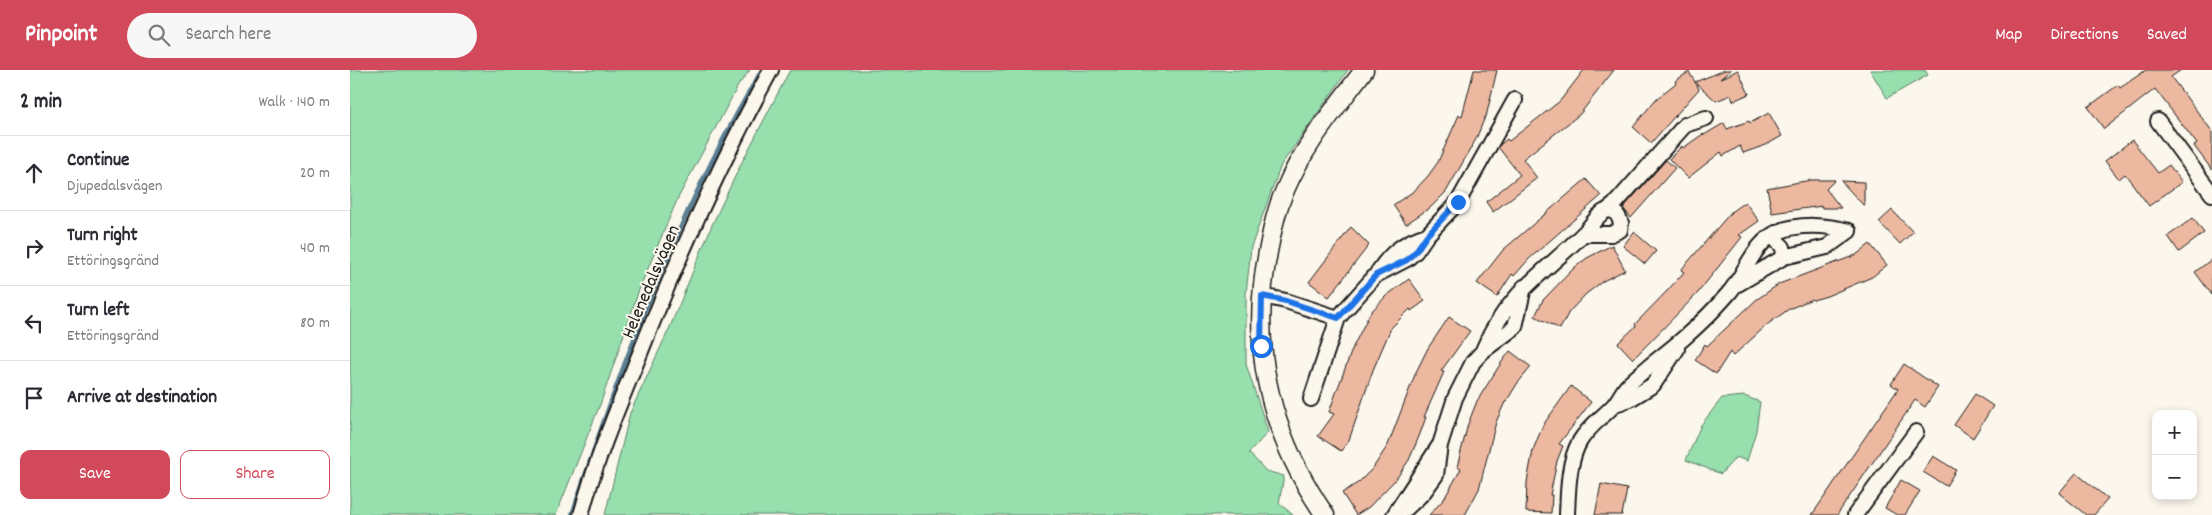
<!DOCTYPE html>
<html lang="en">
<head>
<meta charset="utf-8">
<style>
  :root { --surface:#fff; --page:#f7f7f7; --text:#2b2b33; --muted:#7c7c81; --line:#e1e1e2; --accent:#d1495b }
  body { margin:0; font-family:Dekko,sans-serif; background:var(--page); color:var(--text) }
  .controls { position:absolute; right:15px; bottom:15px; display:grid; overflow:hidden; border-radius:10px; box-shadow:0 2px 8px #0003 }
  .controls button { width:45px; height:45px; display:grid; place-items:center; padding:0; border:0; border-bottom:1px solid var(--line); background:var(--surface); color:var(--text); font:25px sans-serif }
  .stop { position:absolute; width:15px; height:15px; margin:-11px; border:4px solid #1a73e8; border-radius:50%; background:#fff }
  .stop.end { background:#1a73e8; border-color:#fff; box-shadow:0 1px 5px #0008 }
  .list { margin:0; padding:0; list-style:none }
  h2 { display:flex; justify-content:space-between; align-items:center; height:65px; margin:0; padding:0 20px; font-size:21px }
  h2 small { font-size:16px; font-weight:400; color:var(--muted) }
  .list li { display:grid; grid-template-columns:32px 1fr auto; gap:15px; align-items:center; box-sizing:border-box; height:75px; padding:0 20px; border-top:1px solid var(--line) }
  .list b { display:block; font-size:19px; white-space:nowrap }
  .list p { margin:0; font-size:16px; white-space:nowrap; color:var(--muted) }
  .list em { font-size:16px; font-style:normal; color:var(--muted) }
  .actions { display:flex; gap:10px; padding:15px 20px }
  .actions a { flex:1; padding:11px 0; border:1px solid var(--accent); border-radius:10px; text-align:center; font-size:18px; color:var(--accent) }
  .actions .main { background:var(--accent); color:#fff }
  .icon { flex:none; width:28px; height:28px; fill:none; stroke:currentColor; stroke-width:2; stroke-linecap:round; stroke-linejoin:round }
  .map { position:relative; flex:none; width:1862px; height:445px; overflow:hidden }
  header { display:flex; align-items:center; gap:30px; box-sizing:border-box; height:70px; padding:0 25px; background:var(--accent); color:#fff }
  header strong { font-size:24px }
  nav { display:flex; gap:28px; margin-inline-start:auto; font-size:18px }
  .search { width:350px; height:45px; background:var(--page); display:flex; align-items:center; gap:12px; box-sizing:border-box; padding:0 18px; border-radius:28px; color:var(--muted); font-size:19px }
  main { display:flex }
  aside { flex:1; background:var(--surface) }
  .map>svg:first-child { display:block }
  .green { fill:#97e0ae; stroke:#5a7e65 }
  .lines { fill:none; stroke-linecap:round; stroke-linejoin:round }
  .stream { stroke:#5a7e93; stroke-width:4.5 }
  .building { fill:#edb8a0; stroke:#1c1c1c }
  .minor-casing { stroke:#1c1c1c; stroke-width:18 }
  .tertiary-casing { stroke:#1c1c1c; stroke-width:21 }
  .minor { stroke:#fbf7ec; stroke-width:14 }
  .tertiary { stroke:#fbf7ec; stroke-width:18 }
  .route { stroke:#1a73e8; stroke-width:6 }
  .labels { text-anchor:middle; stroke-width:4; stroke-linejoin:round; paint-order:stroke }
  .street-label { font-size:19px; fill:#1c1c1c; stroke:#fbf7ec }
</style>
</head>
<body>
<header>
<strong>Pinpoint</strong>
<div class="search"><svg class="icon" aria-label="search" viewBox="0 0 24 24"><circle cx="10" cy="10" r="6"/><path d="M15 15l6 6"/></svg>Search here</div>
<nav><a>Map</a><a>Directions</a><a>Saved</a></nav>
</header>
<main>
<aside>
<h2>2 min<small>Walk · 140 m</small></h2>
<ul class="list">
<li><svg class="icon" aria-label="ahead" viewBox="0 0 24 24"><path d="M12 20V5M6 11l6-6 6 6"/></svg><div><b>Continue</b><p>Djupedalsvägen</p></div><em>20 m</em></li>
<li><svg class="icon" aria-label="right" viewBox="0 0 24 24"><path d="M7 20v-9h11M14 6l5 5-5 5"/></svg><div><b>Turn right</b><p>Ettöringsgränd</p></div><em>40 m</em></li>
<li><svg class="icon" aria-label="left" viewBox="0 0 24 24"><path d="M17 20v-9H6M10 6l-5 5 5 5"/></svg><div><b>Turn left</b><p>Ettöringsgränd</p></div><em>80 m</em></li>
<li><svg class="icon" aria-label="arrive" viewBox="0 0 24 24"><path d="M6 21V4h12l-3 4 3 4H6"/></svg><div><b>Arrive at destination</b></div></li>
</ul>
<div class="actions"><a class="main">Save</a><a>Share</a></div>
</aside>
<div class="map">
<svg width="1862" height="445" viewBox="0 0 1862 445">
  <rect width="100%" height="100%" fill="#fbf7ec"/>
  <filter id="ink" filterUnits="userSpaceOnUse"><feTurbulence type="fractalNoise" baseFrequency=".02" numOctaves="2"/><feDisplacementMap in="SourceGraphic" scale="10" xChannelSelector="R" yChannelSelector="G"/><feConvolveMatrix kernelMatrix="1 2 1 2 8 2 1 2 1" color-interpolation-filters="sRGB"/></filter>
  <g filter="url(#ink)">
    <path class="green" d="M0,0H400L389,14L328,128L290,217L251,332L206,445H0Z
      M440,0H998L931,95L901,177L896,224V294L918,362L899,383L916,401L934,406L929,433L943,445H255L280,343L320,257L362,155L391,94Z
      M1520,0H1575L1578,5L1537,28Z
      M1394,326L1410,332L1406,361L1397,391L1386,387L1371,404L1336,390L1351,355L1372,328Z"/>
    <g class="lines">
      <path class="stream" d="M222,445C272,292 329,139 412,0"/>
    </g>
    <path class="building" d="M1124,0H1147L1136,47H1135L1126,69L1096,122L1081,137L1056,154L1043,135L1064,121L1078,106L1088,92L1109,45L1112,46Z
      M1234,0H1264L1230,44L1173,89L1187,108L1143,142L1136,132L1170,105L1148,77L1151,74L1157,69L1159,71L1210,31Z
      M1375,0H1381L1370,9L1388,0L1399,24L1383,31L1381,25L1366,31L1345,12L1349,19L1301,73L1283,57L1306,29L1326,13L1325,11L1339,2L1345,12Z
      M1796,0H1831L1821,7L1862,61V100L1844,76L1847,74L1805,19L1754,59L1738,37L1768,15L1770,18Z
      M1419,43L1432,66L1416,75L1393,83L1390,76L1373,86L1371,82L1338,108L1319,89L1332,76L1333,78L1353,64L1354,65L1374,53L1377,59L1399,51L1400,53Z
      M1782,70L1808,103L1819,95L1832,112L1799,136L1775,104L1769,109L1755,91Z
      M1316,90L1325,98L1281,148L1273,138Z
      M1236,109L1251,126L1179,189L1164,206L1162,204L1147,227L1127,213L1153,180Z
      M1461,110H1485L1476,119L1491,138H1472V136L1422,143L1417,118Z
      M1491,111L1514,112V136Z
      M1395,132L1409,151L1389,165L1392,167L1347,224L1283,289L1268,273L1286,256L1285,254L1318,220L1334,202L1331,200L1382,141Z
      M1542,140L1563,162L1550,174L1529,152Z
      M1843,148L1854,163L1829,182L1818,166Z
      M1001,157L1019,175L979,227L959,212Z
      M1284,162L1306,181L1295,194L1273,176Z
      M1520,174L1537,195L1522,207L1477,226L1463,230L1462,229L1439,239L1418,254L1383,286L1380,282L1366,304L1345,290L1355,274L1357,276L1406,230L1429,214L1506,185Z
      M1262,175L1275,200L1253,211L1236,224L1219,242L1210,259L1185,246L1193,230L1224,198L1237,188Z
      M1862,189V225L1845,202Z
      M1059,209L1075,231L1061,241L1060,239L1041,258L1023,300L999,370L991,381L968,366L984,344L979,342L1003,277L1020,243L1036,226Z
      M1099,247L1120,261L1091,301L1094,302L1074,347H1076L1070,364L1059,390L1046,409L1019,437L1006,445L992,423L1009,412L1023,398L1038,375L1066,302L1078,278Z
      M1160,281L1181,297L1167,314L1156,332H1155L1146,352L1129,419L1115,445H1079L1094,429L1111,399L1107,397L1118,354L1127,331L1151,293Z
      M1554,294L1588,317L1575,337L1565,330L1487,445H1462L1548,319L1541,314Z
      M1221,316L1241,332L1209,374L1213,376L1207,391L1200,425H1202L1201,443L1176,442L1177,412L1183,380L1193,355Z
      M1625,324L1643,336L1623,368L1604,355Z
      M1583,386L1606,400L1596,416L1573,402Z
      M1726,403L1758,429L1744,445H1736L1709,423Z
      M1551,410L1570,421L1555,445H1547L1535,438Z
      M1251,414L1277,419L1272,445H1245Z"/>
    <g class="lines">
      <defs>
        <path id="minor" d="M1808,51L1862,124
          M1256,141L1264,135L1335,55L1356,48
          M1422,166L1433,177L1434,187
          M1026,205C1039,184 1053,172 1077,165
          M1388,214L1434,187L1477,177L1499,161
          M912,226L936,231L988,248
          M1134,278C1158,222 1194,204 1234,163C1241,157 1249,141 1259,140C1266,140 1269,147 1271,153L1270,160L1261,164H1234
          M961,329L988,248L1026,205L1057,189L1066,181L1077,165L1108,132L1165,30
          M1265,334L1280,329L1303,315L1327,279
          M1046,442L1089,376
          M231,445C246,389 269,335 291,281C329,185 371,91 421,0
          M1044,445L1057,438L1073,423L1086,405L1090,375L1105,328L1123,292L1133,281L1165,257L1174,217
          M1217,445C1218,422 1218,391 1230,371C1239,356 1253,347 1264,335C1269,329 1272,322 1277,316C1295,298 1316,284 1335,267C1351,253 1365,239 1378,224C1396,204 1402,174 1428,162C1449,153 1477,155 1499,161
          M1505,445L1566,362"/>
        <path id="tertiary" d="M975,445C920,365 899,278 918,182C922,161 926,140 935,120C954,75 985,39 1014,0"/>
      </defs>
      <use href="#minor" class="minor-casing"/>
      <use href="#tertiary" class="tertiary-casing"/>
      <use href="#minor" class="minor"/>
      <use href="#tertiary" class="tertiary"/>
    </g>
  </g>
  <g class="lines" filter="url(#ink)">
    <path class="route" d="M911,276L912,226L936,231L988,248L1026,205L1057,190L1066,181L1077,165L1108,132"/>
  </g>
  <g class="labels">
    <g class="street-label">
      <text transform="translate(299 211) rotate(-67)" y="7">Helenedalsvägen</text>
    </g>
  </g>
</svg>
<div class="controls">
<button>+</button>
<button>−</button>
</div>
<div class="stop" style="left:911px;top:276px"></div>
<div class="stop end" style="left:1108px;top:132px"></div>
</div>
</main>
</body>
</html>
